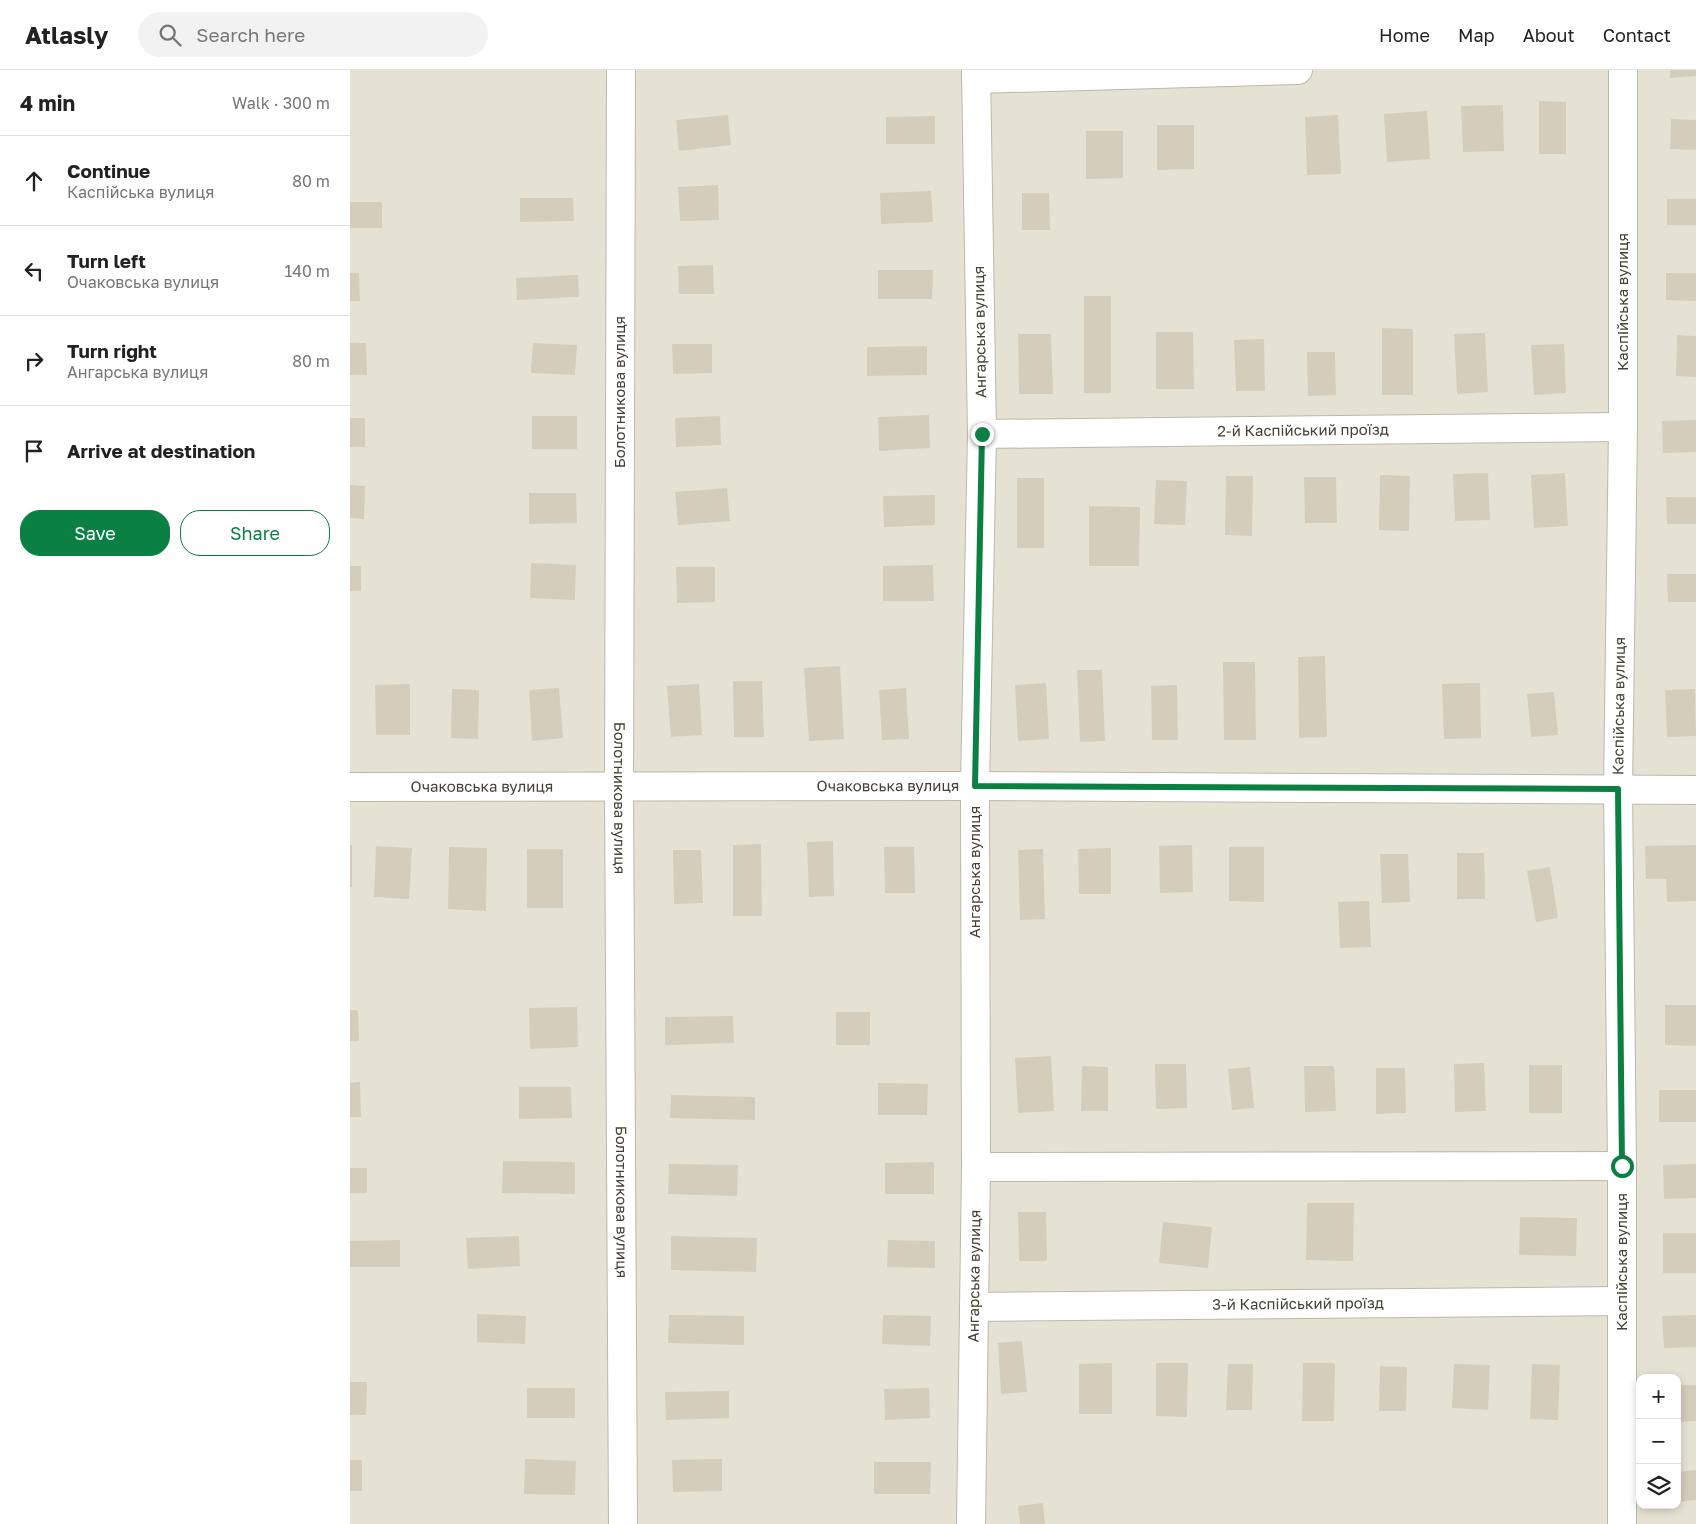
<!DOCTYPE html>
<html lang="en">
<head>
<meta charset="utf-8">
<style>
  :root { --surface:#fff; --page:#f2f2f2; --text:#222; --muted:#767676; --line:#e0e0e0; --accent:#0b8043 }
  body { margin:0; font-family:"Golos Text",sans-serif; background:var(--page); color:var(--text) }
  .controls { position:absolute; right:15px; bottom:15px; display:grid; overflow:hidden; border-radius:10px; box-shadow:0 2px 8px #0003 }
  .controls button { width:45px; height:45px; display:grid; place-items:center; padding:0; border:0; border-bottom:1px solid var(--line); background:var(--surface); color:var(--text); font:25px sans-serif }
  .stop { position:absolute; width:15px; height:15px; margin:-11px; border:4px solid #0b8043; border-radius:50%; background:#fff }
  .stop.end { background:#0b8043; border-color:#fff; box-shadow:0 1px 5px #0008 }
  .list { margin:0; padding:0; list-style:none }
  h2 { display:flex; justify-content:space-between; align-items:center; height:65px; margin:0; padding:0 20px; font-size:21px }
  h2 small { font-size:16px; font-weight:400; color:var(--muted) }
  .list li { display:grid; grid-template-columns:32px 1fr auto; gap:15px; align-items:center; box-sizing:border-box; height:90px; padding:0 20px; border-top:1px solid var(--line) }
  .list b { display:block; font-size:19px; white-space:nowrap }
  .list p { margin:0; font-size:16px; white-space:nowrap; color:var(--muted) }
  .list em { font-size:16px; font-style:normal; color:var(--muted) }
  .actions { display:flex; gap:10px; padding:15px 20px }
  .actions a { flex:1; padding:11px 0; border:1px solid var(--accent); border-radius:20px; text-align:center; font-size:18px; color:var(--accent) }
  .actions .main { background:var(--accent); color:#fff }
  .icon { flex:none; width:28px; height:28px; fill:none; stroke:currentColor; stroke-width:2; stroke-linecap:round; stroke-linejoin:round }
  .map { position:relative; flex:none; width:1346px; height:1454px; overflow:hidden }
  header { display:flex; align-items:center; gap:30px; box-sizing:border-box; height:70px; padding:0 25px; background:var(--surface); border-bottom:1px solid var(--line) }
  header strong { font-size:24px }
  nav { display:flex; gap:28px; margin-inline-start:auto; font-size:18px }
  .search { width:350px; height:45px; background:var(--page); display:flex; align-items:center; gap:12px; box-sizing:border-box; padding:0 18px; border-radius:28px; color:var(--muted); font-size:19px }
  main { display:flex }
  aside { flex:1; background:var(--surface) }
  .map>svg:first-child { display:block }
  .residential { fill:#e6e2d3; fill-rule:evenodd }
  .building { fill:#d4cdbb }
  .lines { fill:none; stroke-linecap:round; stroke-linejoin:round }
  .minor-casing { stroke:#beb8a8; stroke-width:30 }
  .minor { stroke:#fff; stroke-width:28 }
  .route { stroke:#0b8043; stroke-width:6 }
  .labels { text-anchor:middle; stroke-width:4; stroke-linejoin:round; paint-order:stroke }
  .street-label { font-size:15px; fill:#454035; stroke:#fff }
</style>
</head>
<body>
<header>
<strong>Atlasly</strong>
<div class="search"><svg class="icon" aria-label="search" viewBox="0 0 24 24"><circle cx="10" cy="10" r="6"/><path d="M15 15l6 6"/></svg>Search here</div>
<nav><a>Home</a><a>Map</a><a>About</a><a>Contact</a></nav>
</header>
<main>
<aside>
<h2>4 min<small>Walk · 300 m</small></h2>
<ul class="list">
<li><svg class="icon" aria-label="ahead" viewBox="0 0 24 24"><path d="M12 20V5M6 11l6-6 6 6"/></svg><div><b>Continue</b><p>Каспійська вулиця</p></div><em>80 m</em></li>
<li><svg class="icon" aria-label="left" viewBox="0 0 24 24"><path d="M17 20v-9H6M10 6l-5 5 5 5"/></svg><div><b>Turn left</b><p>Очаковська вулиця</p></div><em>140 m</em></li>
<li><svg class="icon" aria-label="right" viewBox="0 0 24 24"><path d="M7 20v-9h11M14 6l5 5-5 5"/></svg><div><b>Turn right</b><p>Ангарська вулиця</p></div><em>80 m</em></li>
<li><svg class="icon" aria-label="arrive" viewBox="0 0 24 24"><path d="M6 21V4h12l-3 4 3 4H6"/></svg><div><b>Arrive at destination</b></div></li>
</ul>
<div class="actions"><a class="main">Save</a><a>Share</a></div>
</aside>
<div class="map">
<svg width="1346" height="1454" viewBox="0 0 1346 1454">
  <rect width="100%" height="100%" fill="#f2f0e5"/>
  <path class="residential" d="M0,0H1346V1454H0ZM1290,1308H1327V1435H1290Z"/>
  <path class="building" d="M1320,0H1346V6L1320,8Z
    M1189,31L1216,32V84H1189Z
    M1153,35L1154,81L1113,82L1111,36Z
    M1077,41L1080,89L1037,92L1034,44Z
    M378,45L381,75L329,81L326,50Z
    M988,45L991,104L957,105L955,47Z
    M585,46V74H536V47Z
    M1321,49L1346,50V80L1320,79Z
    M807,55H844V99L807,100Z
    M736,61H773V108L736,109Z
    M368,115L369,150L330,151L328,117Z
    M581,121L583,152L531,154L530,123Z
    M672,123H699L700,160H672Z
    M170,128H223L224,151L170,152Z
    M1317,129H1346V155H1317Z
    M0,132H32V158H0Z
    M363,195L364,224H329L328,196Z
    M528,200H583L582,229H528Z
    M0,203H9L10,231H0Z
    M1316,203H1346V231L1316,230Z
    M228,205L229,227L167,230L166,208Z
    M734,226H761V323H734Z
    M1032,258L1063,259V325H1032Z
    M806,262H843L844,319H806Z
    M1135,263L1138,322L1107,324L1104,264Z
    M668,264H701L703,324H669Z
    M1327,265L1346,266V307L1326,306Z
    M914,269L915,321H886L884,270Z
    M0,273H16L17,305H0Z
    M183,273L227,275L225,305L181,303Z
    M322,274H362V303L323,304Z
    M1214,274L1216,323L1184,325L1181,275Z
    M577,276V305L517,306V277Z
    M957,282H985L986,325L958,326Z
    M579,345L580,378L529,381L528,347Z
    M182,346H227V379H182Z
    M370,346L371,375L326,377L325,348Z
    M0,348H15V377H0Z
    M1346,350V382L1313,383L1312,351Z
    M1138,403L1140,450L1105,451L1103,404Z
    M1215,403L1218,456L1184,458L1181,405Z
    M1030,405L1060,406L1059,461L1029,460Z
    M876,406H903L902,466L875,465Z
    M954,407H986L987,453H955Z
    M667,408H694V478H667Z
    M806,410L837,411L835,455L804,454Z
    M0,415L15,416L14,449L0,448Z
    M377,418L380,451L328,455L325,422Z
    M179,423H226L227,453L179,454Z
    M585,425V455L534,457L533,426Z
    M1316,427H1346V454H1317Z
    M739,436L790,437L789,496H739Z
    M181,493L226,495L225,530L180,528Z
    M583,495L584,531H533V496Z
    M0,496H11V521H0Z
    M326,497H365V532L327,533Z
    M1317,504H1346V532H1318Z
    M975,586L977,667L949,668L948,587Z
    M873,592H905L906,670H874Z
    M490,596L494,669L459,671L454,598Z
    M727,600H752L755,671L730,672Z
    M383,611H412L414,667H384Z
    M696,613L699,669L668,671L665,615Z
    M1130,613L1131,668L1094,669L1092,614Z
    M60,614V665H26L25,615Z
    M349,614L352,665L321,667L317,616Z
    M827,615L828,670H802L801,616Z
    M209,618L213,668L182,671L179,620Z
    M556,618L559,669L532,670L529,620Z
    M102,619L129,620L128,669L101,668Z
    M1345,619L1346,666L1317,667L1315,620Z
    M1204,622L1208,665L1181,667L1177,624Z
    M483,771L484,826L459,827L457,772Z
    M411,774L412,846H383V775Z
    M0,775H2V817H0Z
    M842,775L843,822L810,823L809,776Z
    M1346,775V831L1317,832L1316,809H1296L1295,776Z
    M26,776L62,778L59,829L24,827Z
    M99,777L137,778L136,841L98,839Z
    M534,777H564L565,823H535Z
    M879,777H914V832L879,831Z
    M761,778V824H729L728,779Z
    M177,779H213V838H177Z
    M693,779L695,849L670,850L668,780Z
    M323,780H351L353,833L324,834Z
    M1107,783H1134L1135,829H1107Z
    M1030,784H1058L1060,832L1032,833Z
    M1200,797L1208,848L1186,852L1177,801Z
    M1019,831L1021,877L990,878L988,832Z
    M1315,935H1346V976L1315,975Z
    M227,937L228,977L180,979L179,938Z
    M0,940H8L9,971H0Z
    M486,942H520V975H486Z
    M383,946L384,973L315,975V947Z
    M701,986L704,1041L668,1043L665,988Z
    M1134,993L1136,1041L1105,1042L1104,994Z
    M805,994H836L837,1038L806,1039Z
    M1179,995H1212V1043H1179Z
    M732,996L758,997V1041H731Z
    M954,996H984L986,1041L955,1042Z
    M900,997L904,1038L882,1040L878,999Z
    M1026,998H1055L1056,1043L1026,1044Z
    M10,1012L11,1047H0V1013Z
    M528,1013L578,1014L577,1045H528Z
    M169,1017H221L222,1048L169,1049Z
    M1309,1020H1346V1052H1309Z
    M321,1025L405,1027V1050L320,1048Z
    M153,1091L225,1092V1124L152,1123Z
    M584,1092V1124H535V1093Z
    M319,1094L388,1095L387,1126L318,1124Z
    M1346,1094V1128L1314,1129L1313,1095Z
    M0,1098H17V1123H0Z
    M957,1133H1004L1003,1191L956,1190Z
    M668,1142H696L697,1191H669Z
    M1170,1147L1227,1148L1226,1186L1169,1185Z
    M813,1152L862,1157L858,1198L809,1193Z
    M1313,1163H1346V1203H1313Z
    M169,1166L170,1196L118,1199L116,1168Z
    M321,1166L407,1168L406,1202L321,1200Z
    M50,1170V1197H0V1171Z
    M538,1170L585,1171V1198L537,1197Z
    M127,1244L176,1246L175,1274L127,1272Z
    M319,1245L394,1246V1275L318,1273Z
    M533,1245L581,1246L580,1276L532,1274Z
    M1346,1245V1277L1314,1278L1312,1246Z
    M672,1271L677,1322L651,1324L648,1273Z
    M762,1293V1344H729V1294Z
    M806,1293H838L837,1347L806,1346Z
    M953,1293H985L984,1351H952Z
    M878,1294H903L902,1340H876Z
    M1104,1294L1140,1295L1138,1340L1102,1338Z
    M1182,1294L1210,1295L1208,1350L1180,1349Z
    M1030,1296L1057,1297L1056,1341H1029Z
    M0,1312H17L16,1345H0Z
    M1327,1315H1346V1351L1327,1352Z
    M177,1318H225V1348H177Z
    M579,1318L580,1348L535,1350L534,1319Z
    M379,1321V1348L316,1350L315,1322Z
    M175,1389L226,1391L225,1425L174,1424Z
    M372,1389V1421L323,1422L322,1390Z
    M0,1390H12V1421H0Z
    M524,1392H581L580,1424H524Z
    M1346,1400V1430L1327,1432V1402Z
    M693,1433L695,1454H670L668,1436Z"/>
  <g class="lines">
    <defs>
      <g id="minor">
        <path id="s1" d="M271,0L269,718L273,1454"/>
        <path d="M626,9L948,0"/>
        <path id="s2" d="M632,364L1273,357"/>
        <path id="s3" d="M0,717L625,716L1346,720"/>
        <path d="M626,1097L1272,1096"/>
        <path id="s4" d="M624,1237L1272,1231"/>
        <path id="s5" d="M621,1454L626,1097L625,716L632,364L626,0"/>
        <path id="s6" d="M1272,1454V1096L1268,719L1273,357V0"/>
      </g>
    </defs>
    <use href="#minor" class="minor-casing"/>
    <use href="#minor" class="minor"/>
  </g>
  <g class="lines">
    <path class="route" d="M632,364L625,716L1268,719L1272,1096"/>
  </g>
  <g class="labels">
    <g class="street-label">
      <text transform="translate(1273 232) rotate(-90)" y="5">Каспійська вулиця</text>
      <text transform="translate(630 262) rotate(-91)" y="5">Ангарська вулиця</text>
      <text transform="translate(270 322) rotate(-90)" y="5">Болотникова вулиця</text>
      <text dy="5" stroke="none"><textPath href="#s2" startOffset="321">2-й Каспійський проїзд</textPath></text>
      <text dy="5" stroke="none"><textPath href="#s6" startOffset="818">Каспійська вулиця</textPath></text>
      <text dy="5" stroke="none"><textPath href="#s3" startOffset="538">Очаковська вулиця</textPath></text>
      <text dy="5" stroke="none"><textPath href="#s3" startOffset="132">Очаковська вулиця</textPath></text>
      <text dy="5" stroke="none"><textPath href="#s1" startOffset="728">Болотникова вулиця</textPath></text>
      <text transform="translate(625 802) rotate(-90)" y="5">Ангарська вулиця</text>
      <text dy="5" stroke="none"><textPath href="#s1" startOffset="1132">Болотникова вулиця</textPath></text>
      <text transform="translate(1272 1192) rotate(-90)" y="5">Каспійська вулиця</text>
      <text dy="5" stroke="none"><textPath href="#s5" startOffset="248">Ангарська вулиця</textPath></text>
      <text dy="5" stroke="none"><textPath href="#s4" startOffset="324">3-й Каспійський проїзд</textPath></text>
    </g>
  </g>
</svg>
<div class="controls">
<button>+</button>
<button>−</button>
<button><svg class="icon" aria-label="layers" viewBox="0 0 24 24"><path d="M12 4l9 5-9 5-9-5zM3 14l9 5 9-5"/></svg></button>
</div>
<div class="stop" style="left:1272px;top:1096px"></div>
<div class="stop end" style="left:632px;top:364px"></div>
</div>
</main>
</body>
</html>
